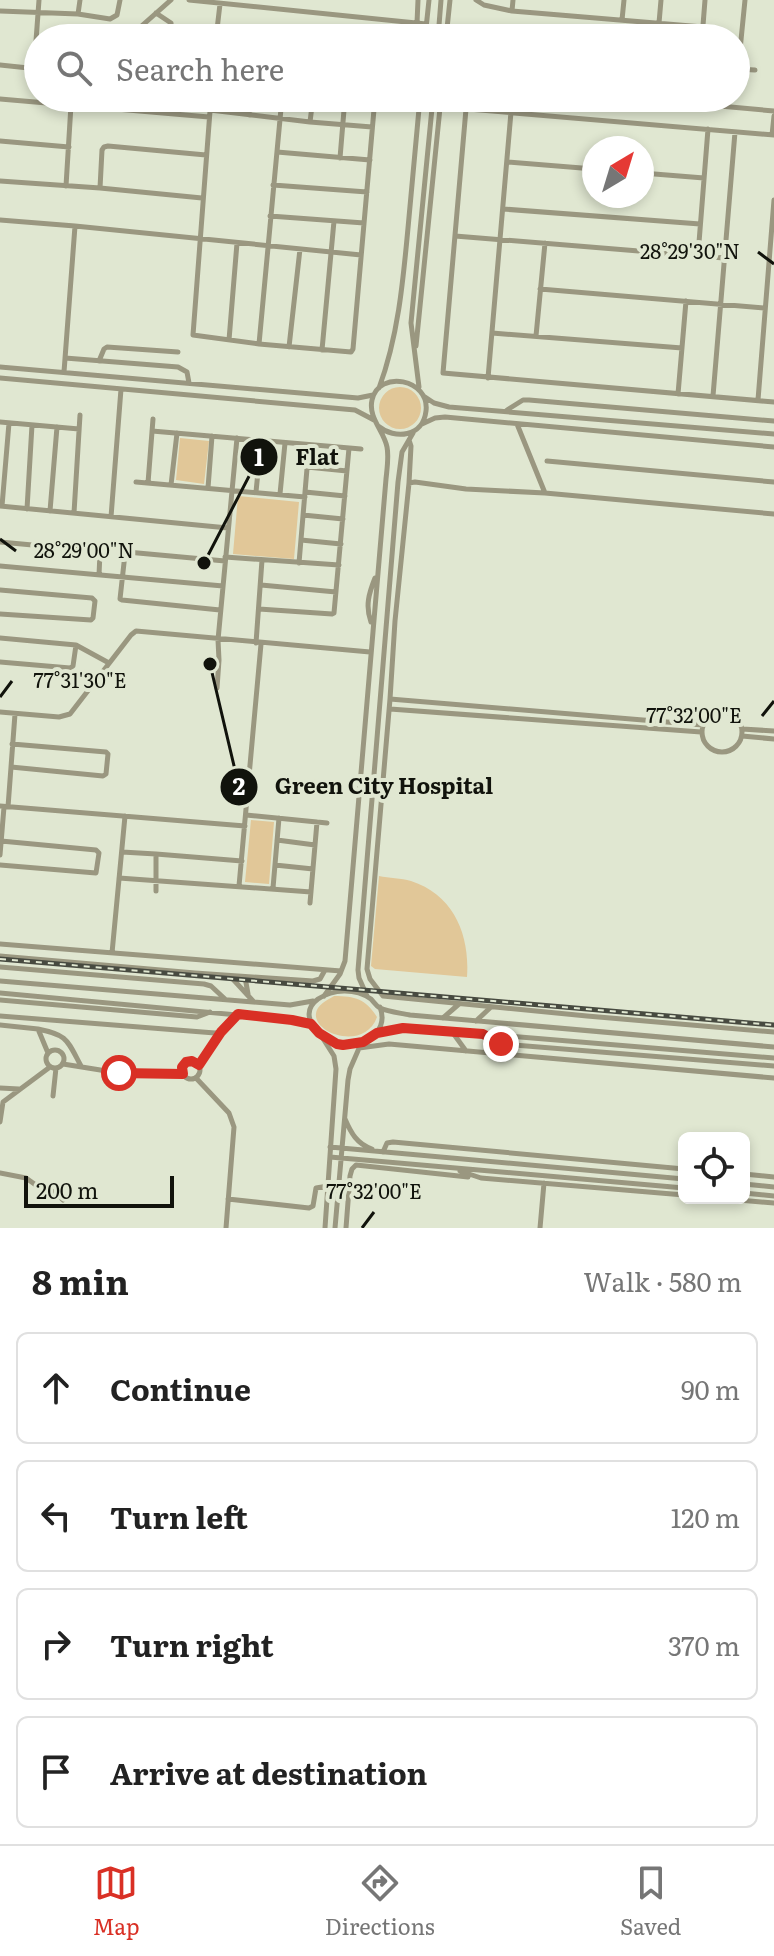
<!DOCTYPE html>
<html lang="en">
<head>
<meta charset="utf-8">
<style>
  :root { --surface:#fff; --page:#f2f2f2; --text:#222; --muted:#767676; --line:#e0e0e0; --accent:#d93025 }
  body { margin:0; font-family:Literata,serif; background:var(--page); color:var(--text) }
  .controls { position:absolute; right:24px; bottom:24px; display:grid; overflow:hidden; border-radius:12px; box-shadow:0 4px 12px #0003 }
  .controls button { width:72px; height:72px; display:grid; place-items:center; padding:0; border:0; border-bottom:2px solid var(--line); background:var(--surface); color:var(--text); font:40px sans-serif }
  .compass { position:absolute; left:582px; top:136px; width:72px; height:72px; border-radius:50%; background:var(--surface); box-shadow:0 4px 12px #0003; rotate:38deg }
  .scale { position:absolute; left:24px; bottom:20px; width:150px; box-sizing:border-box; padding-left:8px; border:4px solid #11130c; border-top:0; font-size:22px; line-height:28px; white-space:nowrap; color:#11130c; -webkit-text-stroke:6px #e0e7d1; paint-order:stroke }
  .stop { position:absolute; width:24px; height:24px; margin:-18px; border:6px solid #d93025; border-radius:50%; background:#fff }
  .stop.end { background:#d93025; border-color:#fff; box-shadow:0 2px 8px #0008 }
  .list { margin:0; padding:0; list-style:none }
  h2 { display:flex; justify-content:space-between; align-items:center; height:104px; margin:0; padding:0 32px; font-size:34px }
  h2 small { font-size:26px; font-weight:400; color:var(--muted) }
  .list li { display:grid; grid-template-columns:52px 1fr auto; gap:24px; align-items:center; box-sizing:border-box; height:112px; margin:0 16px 16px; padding:0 16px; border:2px solid var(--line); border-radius:12px }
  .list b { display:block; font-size:30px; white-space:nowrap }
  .list em { font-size:26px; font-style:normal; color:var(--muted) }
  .icon { flex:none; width:44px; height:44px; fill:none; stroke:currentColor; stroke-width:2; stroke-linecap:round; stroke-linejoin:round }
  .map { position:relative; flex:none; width:774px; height:1228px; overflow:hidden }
  .search { position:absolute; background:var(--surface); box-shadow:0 4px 12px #0003; left:24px; right:24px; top:24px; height:88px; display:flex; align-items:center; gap:20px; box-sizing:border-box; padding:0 28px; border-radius:44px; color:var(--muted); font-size:30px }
  .sheet { height:616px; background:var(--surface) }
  nav { display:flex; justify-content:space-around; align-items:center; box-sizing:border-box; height:112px; border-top:2px solid var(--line); background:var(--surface); font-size:22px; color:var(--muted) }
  nav a { display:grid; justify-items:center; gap:4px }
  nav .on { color:var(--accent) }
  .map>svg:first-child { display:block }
  .green { fill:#e1c798 }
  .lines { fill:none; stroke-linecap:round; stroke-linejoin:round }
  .minor { stroke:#9a9780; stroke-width:5 }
  .rail-casing { stroke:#474a40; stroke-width:5 }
  .rail { stroke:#e0e7d1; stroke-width:2; stroke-dasharray:6; stroke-linecap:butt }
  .route { stroke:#d93025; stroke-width:10 }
  .ticks { fill:none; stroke:#11130c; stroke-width:3 }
  .ticks-label { font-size:20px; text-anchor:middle; fill:#11130c; stroke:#e0e7d1; stroke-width:8; stroke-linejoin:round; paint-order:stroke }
  .leader { fill:none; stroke:#11130c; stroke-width:3 }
  .callout-dot { fill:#11130c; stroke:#e0e7d1; stroke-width:3 }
  .mark-label { font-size:24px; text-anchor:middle; font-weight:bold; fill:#fff }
  .callout-label { font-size:22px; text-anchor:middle; font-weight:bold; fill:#11130c; stroke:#e0e7d1; stroke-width:8; stroke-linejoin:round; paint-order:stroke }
</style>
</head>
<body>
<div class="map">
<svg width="774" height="1228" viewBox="0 0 774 1228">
  <rect width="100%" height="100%" fill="#e0e7d1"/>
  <path class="green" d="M379 408a21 21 0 1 1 42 0a21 21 0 1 1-42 0Z
    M180,438L209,441L204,484L176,480Z
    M238,496L299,502L294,559L233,554Z
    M251,820L274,822L269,884L245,882Z
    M379,876C389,878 401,878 411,881C454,895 470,935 467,977L375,969L371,966Z
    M334,996C355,996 366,999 377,1017C364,1054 304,1031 318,1008C321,1003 329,999 334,996Z"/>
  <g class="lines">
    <path class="minor" d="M189,0L426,24
      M476,0L484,5L512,11L703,27
      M0,11L78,14L110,19L117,15L120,0
      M512,11L513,0
      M156,13L171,23L172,38
      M78,14L80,0
      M622,20L624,0
      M417,23L418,0
      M659,23L661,0
      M128,38L171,0
      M216,38L220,4
      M425,38L429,0
      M438,38L441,0
      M446,38L450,0
      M702,38L705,0
      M0,65L38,69
      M34,68L39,0
      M737,69L755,70
      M736,90L745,0
      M211,98L193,335L259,344L351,352L353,349L375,98
      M631,98L774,111
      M0,99L209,117
      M432,106L774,135
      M107,108L108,98
      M466,109L443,373L774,402
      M210,110L310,122L372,127
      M249,115L250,98
      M310,122L313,98
      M772,135L774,116
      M0,141L69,147
      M277,152L370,160
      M340,158L345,98
      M507,162L594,169
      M642,173L704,178
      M0,181L100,188L202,198
      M273,185L367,192
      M66,186L71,105
      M100,188L102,150L104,147L108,146L206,155
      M503,209L700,224
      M270,216L364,223
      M0,220L75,226L361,255
      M455,236L724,258
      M698,255L708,129
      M540,289L765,308
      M492,333L682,348
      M536,336L545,243
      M229,340L237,243
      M259,344L282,98
      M416,346L441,98
      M289,347L300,249
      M322,350L334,221
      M65,358L178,367L187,372L189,383
      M99,361L104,349L107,347L178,352
      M0,367L358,398L373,395
      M64,372L75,226
      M0,378L355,410L374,420
      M488,378L511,112
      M419,387L411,323L433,98
      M379,388C398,337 403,282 408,228C412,185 416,141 420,98
      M678,394L686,301
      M713,396L735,132
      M425,397L434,403L449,407L774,434
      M758,400L774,200
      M507,410L523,400H529L774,421
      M0,422L79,429
      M422,424L435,418L445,417L774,447
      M517,424L545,493
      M152,431L361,449
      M409,440L411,446L409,483
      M547,461L774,482
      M307,467L347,471
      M136,482L305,497
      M148,483L153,419
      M171,485L177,433
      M208,488L212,436
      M256,492L261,441
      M305,492L345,496
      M280,494L285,443
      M0,506L228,528
      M2,506L9,423
      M27,509L32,425
      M50,511L57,427
      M74,513L80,415
      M774,514L545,493L466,489L415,482L409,483L395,621L390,699L367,969L370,979L383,996L587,1016L774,1032
      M303,515L343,519
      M111,517L121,389
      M301,540L341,544
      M0,542L97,551L100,553L99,575
      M225,557L339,565
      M299,563L309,445
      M0,566L223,586
      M261,585L336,592
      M0,590L92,598L95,601L93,618L91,620L0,614
      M259,609L332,614L334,613L349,448
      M220,610L122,600L120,599L125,554L127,552L225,561
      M371,622C365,606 369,593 375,578
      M0,638L76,645L109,663
      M256,643L262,560
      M0,662L70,668L73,666L76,645
      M217,688L219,660L218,640L237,438
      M390,699L703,725
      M390,709L701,732
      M702 732a20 20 0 1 1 40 0a20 20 0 1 1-40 0Z
      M0,712L59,717L70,714L131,635L136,631L370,652
      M742,729L774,731
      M742,736L774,739
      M11,767L103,776L106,774L108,754L106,752L12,744
      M0,806L245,826
      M8,807L15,714
      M246,815L327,823
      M277,840L315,845
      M122,852L156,854
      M0,855L4,807
      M0,865L96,873L99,853L96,850L1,841
      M275,865L313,869
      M119,878L311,892
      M239,886L261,644
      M273,888L279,818
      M156,891V854L242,861
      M310,903L317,822
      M0,944L341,971
      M112,953L125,816
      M0,956L195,973L313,981L320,979L325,970
      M0,967L204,984L211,986L225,999
      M230,976L253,1001
      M245,977L248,994
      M0,981L290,1005L313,1001
      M0,993L292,1020L311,1024
      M324,996L340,974L345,961L386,479C387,469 389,457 387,447C384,431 368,418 372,400C379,369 430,379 426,411C423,437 395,440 378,426
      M367,996L359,978L358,970L398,482L402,452L413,433
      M0,1000L197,1017L210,1012
      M380,1007C388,1029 371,1042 351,1044C329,1047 292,1018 318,999C333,989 355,988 371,999C374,1002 376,1006 380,1008C388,1012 401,1013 410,1015L774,1047
      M0,1016L215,1033L221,1032L238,1014
      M443,1018L459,1004
      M476,1021L491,1007
      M0,1025L38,1029L48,1053
      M38,1029C68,1035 67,1040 81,1066
      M377,1033L411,1028L774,1058
      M453,1033L466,1051
      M486,1036L501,1044L774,1066
      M322,1037L334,1056L336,1069L325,1228
      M359,1048L389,1044L774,1078
      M46 1059a9 9 0 1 1 18 0a9 9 0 1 1-18 0Z
      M182 1070a9 9 0 1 1 18 0a9 9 0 1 1-18 0Z
      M63,1064L119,1073L183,1074
      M199,1065L220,1033
      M196,1078L229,1113L234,1127L226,1228
      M0,1088L19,1089
      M53,1096L56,1068
      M345,1119C351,1133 357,1144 372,1149
      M0,1122L3,1102L50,1067
      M330,1147L684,1179
      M383,1152L387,1143L393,1142L684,1169
      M330,1157L684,1188
      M460,1171L481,1178L684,1195
      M0,1173L26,1178L40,1188L55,1192L63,1200
      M744,1174L774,1177
      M744,1184L774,1187
      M744,1193L774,1196
      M716,1198L774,1203
      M228,1199L309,1208L313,1206L316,1188L328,1186
      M335,1228L348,1080L350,1069L360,1046
      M346,1228L350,1176L352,1169L356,1165L468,1177
      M540,1228L544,1183"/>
    <defs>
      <path id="rail" d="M0,959L774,1025"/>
    </defs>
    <use href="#rail" class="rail-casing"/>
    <use href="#rail" class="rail"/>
  </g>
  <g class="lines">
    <path class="route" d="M119,1073L183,1074L182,1067L186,1062L192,1061L199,1065L221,1032L238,1014L292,1020L311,1024L319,1033L337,1044L343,1045L363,1042L377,1033L403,1028L483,1034L501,1044"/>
  </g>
  <path class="ticks" d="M758,252L774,264M0,539L16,551M0,697L12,681M762,716L774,701M362,1228L374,1212"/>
  <g class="ticks-label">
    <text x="690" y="259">28°29'30"N</text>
    <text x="84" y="558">28°29'00"N</text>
    <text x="80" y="688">77°31'30"E</text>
    <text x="694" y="723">77°32'00"E</text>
    <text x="374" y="1199">77°32'00"E</text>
  </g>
  <path class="leader" d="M204 563L259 457M210 664L239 787"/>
  <g class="callout-dot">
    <circle cx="204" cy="563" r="8"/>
    <circle cx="210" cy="664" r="8"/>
    <circle cx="259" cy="457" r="20"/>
    <circle cx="239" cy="787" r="20"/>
  </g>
  <g class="mark-label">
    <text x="259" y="466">1</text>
    <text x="239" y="795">2</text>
  </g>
  <g class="callout-label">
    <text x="317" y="465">Flat</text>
    <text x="384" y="794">Green City Hospital</text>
  </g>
</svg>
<div class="controls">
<button><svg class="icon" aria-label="locate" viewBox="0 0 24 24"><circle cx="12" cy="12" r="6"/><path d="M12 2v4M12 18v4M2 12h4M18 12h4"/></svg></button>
</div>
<svg class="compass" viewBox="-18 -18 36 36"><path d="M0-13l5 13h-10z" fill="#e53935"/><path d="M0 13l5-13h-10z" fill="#767676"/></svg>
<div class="scale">200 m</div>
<div class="stop" style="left:119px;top:1073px"></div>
<div class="stop end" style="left:501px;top:1044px"></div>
<div class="search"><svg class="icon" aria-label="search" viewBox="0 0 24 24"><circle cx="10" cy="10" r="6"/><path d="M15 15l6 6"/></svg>Search here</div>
</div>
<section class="sheet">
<h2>8 min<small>Walk · 580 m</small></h2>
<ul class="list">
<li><svg class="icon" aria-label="ahead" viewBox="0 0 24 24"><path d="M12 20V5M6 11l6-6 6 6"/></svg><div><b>Continue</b></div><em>90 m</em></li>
<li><svg class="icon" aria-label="left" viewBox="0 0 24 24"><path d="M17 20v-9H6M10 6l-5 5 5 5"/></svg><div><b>Turn left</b></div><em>120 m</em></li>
<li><svg class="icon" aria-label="right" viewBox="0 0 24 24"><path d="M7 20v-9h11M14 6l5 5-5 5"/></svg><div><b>Turn right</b></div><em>370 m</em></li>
<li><svg class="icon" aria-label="arrive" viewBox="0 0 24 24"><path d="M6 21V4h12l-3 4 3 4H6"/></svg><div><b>Arrive at destination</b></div></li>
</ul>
</section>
<nav>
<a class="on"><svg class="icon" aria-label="map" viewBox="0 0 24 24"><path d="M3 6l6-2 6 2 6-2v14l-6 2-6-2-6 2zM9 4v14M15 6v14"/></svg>Map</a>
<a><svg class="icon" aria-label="directions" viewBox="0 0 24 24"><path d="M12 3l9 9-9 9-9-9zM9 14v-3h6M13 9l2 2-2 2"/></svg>Directions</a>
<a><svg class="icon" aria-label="saved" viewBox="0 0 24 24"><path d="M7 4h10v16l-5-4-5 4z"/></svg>Saved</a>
</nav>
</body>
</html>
